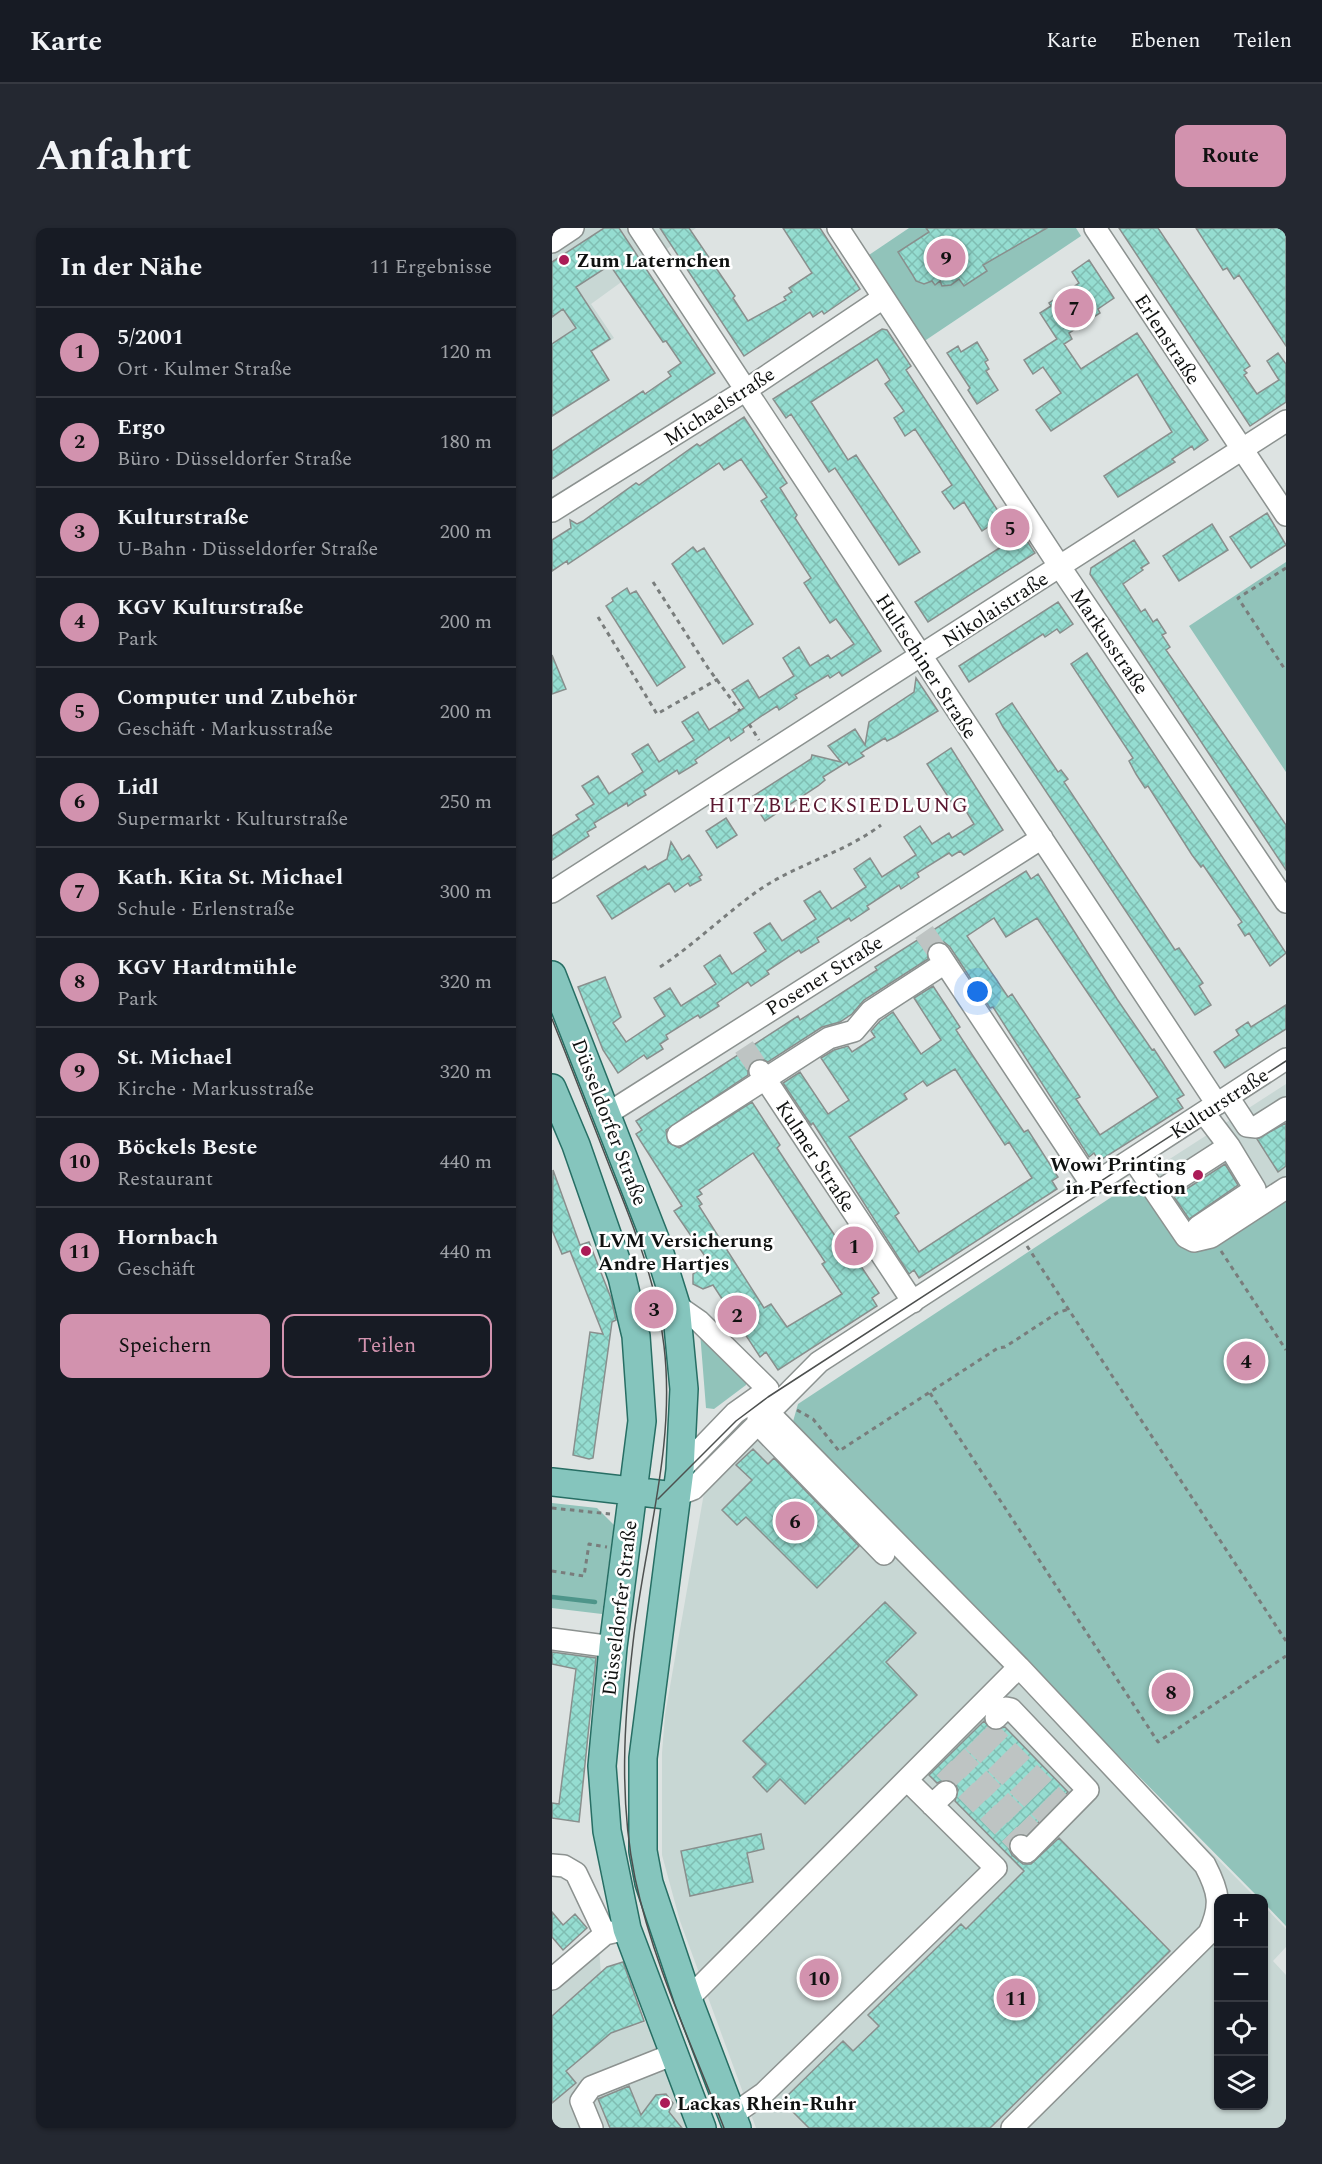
<!DOCTYPE html>
<html lang="de">
<head>
<meta charset="utf-8">
<style>
  :root { --surface:#171b24; --page:#242831; --text:#f1f3f6; --muted:#9ea1a6; --line:#363941; --accent:#d292ae }
  body { margin:0; font-family:Spectral,serif; background:var(--page); color:var(--text) }
  .controls { position:absolute; right:18px; bottom:18px; display:grid; overflow:hidden; border-radius:12px; box-shadow:0 2px 4px #0004 }
  .controls button { width:54px; height:54px; display:grid; place-items:center; padding:0; border:0; border-bottom:2px solid var(--line); background:var(--surface); color:var(--text); font:30px sans-serif }
  .you { position:absolute; left:426px; top:764px; width:21px; height:21px; margin:-15px; border:4px solid #fff; border-radius:50%; background:#1a73e8; box-shadow:0 0 0 9px #1a73e833 }
  .badge { display:grid; place-items:center; width:39px; height:39px; border-radius:50%; background:var(--accent); color:#111; font-size:20px; font-weight:700 }
  .pin { position:absolute; translate:-50% -50%; border:3px solid #fff; box-shadow:0 2px 6px #0006 }
  .list { margin:0; padding:0; list-style:none }
  h2 { display:flex; justify-content:space-between; align-items:center; height:78px; margin:0; padding:0 24px; font-size:26px }
  h2 small { font-size:20px; font-weight:400; color:var(--muted) }
  .list li { display:grid; grid-template-columns:39px 1fr auto; gap:18px; align-items:center; box-sizing:border-box; height:90px; padding:0 24px; border-top:2px solid var(--line) }
  .list b { display:block; font-size:22px; white-space:nowrap }
  .list p { margin:0; font-size:20px; white-space:nowrap; color:var(--muted) }
  .list em { font-size:20px; font-style:normal; color:var(--muted) }
  .actions { display:flex; gap:12px; padding:18px 24px }
  .actions a { flex:1; padding:14px 0; border:2px solid var(--accent); border-radius:12px; text-align:center; font-size:21px; color:var(--accent) }
  .actions .main { background:var(--accent); color:#111 }
  .icon { flex:none; width:33px; height:33px; fill:none; stroke:currentColor; stroke-width:2; stroke-linecap:round; stroke-linejoin:round }
  .map { position:relative; flex:none; width:734px; height:1900px; overflow:hidden; border-radius:12px }
  header { display:flex; align-items:center; gap:36px; box-sizing:border-box; height:84px; padding:0 30px; background:var(--surface); border-bottom:2px solid var(--line) }
  header strong { font-size:28px }
  nav { display:flex; gap:33px; margin-inline-start:auto; font-size:21px }
  .intro { display:flex; align-items:center; justify-content:space-between; box-sizing:border-box; height:144px; padding:0 36px }
  h1 { margin:0; font-size:42px }
  .button { padding:15px 27px; border-radius:12px; background:var(--accent); color:#111; font-size:21px; font-weight:700 }
  main { display:flex; gap:36px; padding:0 36px }
  aside { flex:1; background:var(--surface); border-radius:12px; box-shadow:0 2px 4px #0004 }
  .map>svg:first-child { display:block }
  .built { fill:#c8d7d4 }
  .green { fill:#91c3ba }
  .lines { fill:none; stroke-linecap:round; stroke-linejoin:round }
  .stream { stroke:#4e958a; stroke-width:4.5 }
  .building { fill:url(#building-cross-hatch); stroke:#898f8d; stroke-width:1.5; fill-rule:evenodd }
  .minor-tunnel { stroke:#bec4c3; stroke-width:21; stroke-dasharray:21 10; stroke-linecap:butt }
  .minor-casing { stroke:#8c9290; stroke-width:24 }
  .major-casing { stroke:#276e64; stroke-width:30 }
  .path { stroke:#797d7c; stroke-width:3; stroke-dasharray:4.5 4.5; stroke-linecap:butt }
  .minor { stroke:#fff; stroke-width:21 }
  .major { stroke:#85c5bd; stroke-width:27 }
  .tram { stroke:#4d504f; stroke-width:1.5 }
  .poi-dot { fill:#ab1c57; stroke:#fff; stroke-width:2 }
  .labels { text-anchor:middle; stroke-width:5; stroke-linejoin:round; paint-order:stroke }
  .poi-label { font-size:20px; font-weight:bold; fill:#101211; stroke:#fff; text-anchor:start }
  .street-label { font-size:20px; fill:#101211; stroke:#fff }
  .neighbourhood-label { font-size:21px; letter-spacing:1.5px; fill:#5b1830; stroke:#fff }
</style>
</head>
<body>
<header>
<strong>Karte</strong>
<nav><a>Karte</a><a>Ebenen</a><a>Teilen</a></nav>
</header>
<div class="intro"><h1>Anfahrt</h1><a class="button">Route</a></div>
<main>
<aside>
<h2>In der Nähe<small>11 Ergebnisse</small></h2>
<ul class="list">
<li><span class="badge">1</span><div><b>5/2001</b><p>Ort · Kulmer Straße</p></div><em>120 m</em></li>
<li><span class="badge">2</span><div><b>Ergo</b><p>Büro · Düsseldorfer Straße</p></div><em>180 m</em></li>
<li><span class="badge">3</span><div><b>Kulturstraße</b><p>U-Bahn · Düsseldorfer Straße</p></div><em>200 m</em></li>
<li><span class="badge">4</span><div><b>KGV Kulturstraße</b><p>Park</p></div><em>200 m</em></li>
<li><span class="badge">5</span><div><b>Computer und Zubehör</b><p>Geschäft · Markusstraße</p></div><em>200 m</em></li>
<li><span class="badge">6</span><div><b>Lidl</b><p>Supermarkt · Kulturstraße</p></div><em>250 m</em></li>
<li><span class="badge">7</span><div><b>Kath. Kita St. Michael</b><p>Schule · Erlenstraße</p></div><em>300 m</em></li>
<li><span class="badge">8</span><div><b>KGV Hardtmühle</b><p>Park</p></div><em>320 m</em></li>
<li><span class="badge">9</span><div><b>St. Michael</b><p>Kirche · Markusstraße</p></div><em>320 m</em></li>
<li><span class="badge">10</span><div><b>Böckels Beste</b><p>Restaurant</p></div><em>440 m</em></li>
<li><span class="badge">11</span><div><b>Hornbach</b><p>Geschäft</p></div><em>440 m</em></li>
</ul>
<div class="actions"><a class="main">Speichern</a><a>Teilen</a></div>
</aside>
<div class="map">
<svg width="734" height="1900" viewBox="0 0 734 1900">
  <defs>
    <pattern id="building-cross-hatch" width="8" height="8" patternUnits="userSpaceOnUse" patternTransform="scale(1.5)"><rect width="8" height="8" fill="#95ddd1"/><path d="M0 0l8 8M0 8l8-8" fill="none" stroke="#7fbdb2"/></pattern>
  </defs>
  <rect width="100%" height="100%" fill="#dde3e2"/>
  <path class="built" d="M0,0H144L39,76L62,110L36,127L55,154L0,189Z
    M734,856V957L648,1008L596,945Z
    M219,1198L367,1328L704,1670H666V1878H712V1678L734,1701V1719L721,1733L734,1747V1900H204L128,1693L110,1627V1525L113,1487L152,1265Z
    M47,1722L54,1801L58,1806L96,1793L134,1900H0V1763Z"/>
  <path class="green" d="M357,0H524L529,8L371,114L314,29Z
    M734,334V544L637,398Z
    M596,945L634,1002L734,957V1698L712,1675V1670H707L240,1197L246,1176Z
    M148,1104L194,1150V1157L162,1181L154,1180Z
    M0,1275L45,1280L62,1297L50,1386L0,1380Z"/>
  <g class="lines">
    <path class="stream" d="M0,1369L43,1374"/>
  </g>
  <path class="building" d="M52,0H67L163,145L0,251V223L91,163L93,166L119,148L116,144L129,135L114,113L111,114L58,37L24,59L58,111L39,123L57,152L0,188V116L24,100L11,81L0,89V34Z
    M108,0H137L183,68L181,70L196,93L234,72L232,69L240,64L237,60L260,45L231,0H268L308,61L272,86L270,83L261,89L258,84L192,128Z
    M374,0H495L431,37L435,43L412,58L407,51L399,57L390,58L388,53L383,57L380,53L372,56L364,53L360,46L346,24L377,4Z
    M567,0H606L698,138L692,142L695,145L692,147L705,166L727,152L715,133L726,125L734,136V174L698,198Z
    M644,0H734V118L687,47L682,51L675,40L671,42Z
    M537,32L562,70L546,81L548,85L517,105L520,111L512,116L529,141L585,105L656,212L642,222L640,218L620,231L623,234L566,269L552,248L620,204L585,146L499,203L484,182L509,165L491,139L481,146L472,132L505,111L488,85L499,78L497,75L527,55L520,44Z
    M330,101L335,102L359,138L354,142L450,289L457,285L483,325L376,394L363,374L449,319L436,299L430,303L412,274L402,281L390,264L400,257L363,201L353,208L342,190L352,183L333,156L338,152L325,131L259,174L296,232L304,227L368,324L347,337L283,240L277,244L239,186L234,190L221,171Z
    M425,114L436,132L433,134L437,141L434,143L446,162L425,176L416,162L418,160L395,125L406,118L409,124Z
    M192,189L235,255L228,260L245,287L243,290L329,423L290,448L287,444L278,450L276,447L243,467L245,470L227,482L225,478L211,487L191,501L192,504L179,513L177,509L143,532L145,535L127,546L125,542L92,563L94,567L85,572L76,578L75,575L42,595L44,599L35,604L37,608L0,632V608L27,591L24,587L42,576L30,558L46,548L57,566L91,544L80,526L96,516L107,534L142,512L130,494L146,484L157,502L192,480L180,462L196,452L207,470L242,448L231,430L247,419L258,438L276,427L279,431L302,416L284,391L278,395L252,355L259,350L209,273L215,269L189,231L172,242L167,235L16,336L15,333L0,343V312L19,300L18,292L25,296L31,293L84,255L87,257L145,216L148,218Z
    M715,285L734,317L699,340L678,309Z
    M660,296L676,322L627,353L611,328Z
    M582,312L597,335L589,340L591,342L571,356L589,384L593,381L601,394L605,391L614,405L610,407L618,419L614,422L734,597V642L538,346L539,340Z
    M141,319L145,324L152,320L201,396L171,416L120,336Z
    M75,360L78,366L84,363L133,439L105,458L54,378L61,373L60,370Z
    M506,374L521,396L508,405L505,401L493,409L491,406L417,454L407,438Z
    M535,425L734,725L718,738L697,705L693,708L686,697L690,694L651,637L649,639L640,627L596,558L593,560L584,546L577,533L581,530L519,436Z
    M0,427L14,461L0,466Z
    M364,450L386,483L343,509L335,513L333,510L315,521L309,525L312,528L297,537L295,534L271,549L273,552L266,558L213,593L198,570L259,531L260,527L289,534L276,518L303,501L313,517L317,494L362,464Z
    M460,475L506,544L509,542L516,551L512,554L623,722L627,720L651,755L647,758L659,777L643,787L451,499L444,486Z
    M399,520L451,602L412,627L408,623L400,628L397,625L365,645L367,649L349,661L347,657L315,678L317,681L299,693L297,690L265,710L267,714L249,725L247,722L215,743L217,746L199,758L196,754L165,775L167,778L148,790L146,787L114,807L116,811L108,816L111,821L95,831L92,827L66,845L51,822L26,759L53,749L69,789L61,795L74,814L113,788L102,770L118,760L129,778L164,756L152,738L168,727L180,746L214,723L202,705L218,695L230,713L264,691L252,673L268,663L280,681L314,659L302,641L318,630L330,649L364,627L352,609L368,598L380,616L397,605L400,610L422,596L406,570L400,575L375,536Z
    M174,590L185,607L165,620L154,603Z
    M119,614L130,632L137,627L150,647L147,649L149,652L138,658L136,655L123,664L117,655L60,691L45,668L93,638L96,642L115,631Z
    M474,643L479,651L486,646L565,771L600,822L602,821L632,867L625,871L631,880L547,933L542,925L537,929L441,779L438,780L398,719L392,714L380,715L375,721L376,731L312,772L300,786L288,794L270,799L216,834L208,830L201,832L196,838V847L114,902L116,914L127,920L200,874L228,917L225,920L275,996L292,1021L296,1019L327,1065L320,1070L325,1078L226,1142L214,1124L208,1129L161,1057L151,1061L141,1056V1046L157,1034L122,983L130,978L84,906L90,902L84,893L246,788L248,792L325,742L323,739ZM442,690L454,709L485,690L606,869L548,907L524,871L528,869L460,766L456,769L415,708ZM201,925L273,1034L270,1036L290,1066L235,1099L219,1076L212,1080L147,978L150,976L145,969L150,966L147,962Z
    M381,758L408,799L404,802L421,828L472,904L476,902L506,949L500,953L505,961L367,1050L362,1042L357,1046L261,895L259,897L231,855L248,844L276,886L297,872L269,830L282,822L296,818L300,824L323,809L319,803L328,793L341,784L369,826L389,812L362,770ZM403,841L453,917L457,914L480,950L367,1024L343,988L347,985L297,909L355,871L352,866L371,853L375,858Z
    M734,777V801L673,840L662,824L687,807L684,802L696,794L699,799Z
    M734,895V938L726,944L705,911Z
    M673,936L686,957L637,991L622,969Z
    M1,942L28,1017L37,1014L59,1070L64,1092L60,1094L41,1230L37,1231L21,1227L38,1104L51,1106L18,1023L10,1026L0,1002Z
    M201,1221L216,1236L222,1230L307,1318L265,1360L194,1289L185,1297L170,1282L200,1252L184,1237Z
    M333,1374L364,1405L334,1434L365,1467L253,1576L228,1551L215,1564L201,1549L214,1536L191,1513Z
    M0,1424L44,1430L27,1594L0,1590V1575L7,1576L24,1441L0,1436Z
    M432,1493L440,1502L453,1499L516,1564L474,1607L466,1606L460,1609L457,1621L460,1627L471,1636H479L507,1610L618,1723L438,1900H257L230,1873L291,1813L301,1823L327,1798L316,1787L409,1696L414,1701L472,1643L403,1573L406,1562L403,1555L392,1552L385,1555L377,1547Z
    M209,1606L212,1621L195,1625L201,1654L138,1668L129,1623Z
    M0,1684L11,1697L23,1686L35,1700L11,1722L0,1709Z
    M71,1734L92,1793L59,1805L14,1843L24,1855L0,1875V1788L55,1739Z
    M77,1858L89,1887L104,1867L114,1866L121,1875L117,1884L130,1900H58L46,1871Z"/>
  <g class="lines">
    <path class="minor-tunnel" d="M372,704L387,726
      M192,819L208,843
      M434,1500L511,1578
      M421,1513L498,1590
      M405,1528L482,1606
      M392,1540L469,1618"/>
    <defs>
      <path id="minor" d="M87,0L665,876
        M286,0L508,339L734,674
        M543,0L734,287
        M0,14L21,0
        M0,283L194,162L331,70
        M0,664L734,193
        M387,726L540,957
        M208,843L361,1074
        M676,869L695,898L704,899L734,880
        M55,886L490,610
        M126,907L277,810L302,803L319,783L393,735
        M581,931L634,1009L642,1013L659,1009L734,960
        M615,958L677,918
        M646,999L703,961L677,918L652,885
        M124,1077L147,1093L212,1157L216,1161L217,1185L467,1439L136,1771
        M206,1183V1196L332,1326
        M128,1242L183,1185L214,1163
        M123,1268L141,1261L267,1134L734,831
        M0,1411L61,1419
        M444,1490L454,1480L459,1481L536,1562L475,1624L469,1618
        M380,1577L394,1564
        M0,1637L12,1638L24,1645L53,1706
        M0,1751L53,1706L66,1703
        M178,1882L189,1881L212,1865L444,1640L355,1552
        M40,1900L29,1873L39,1859L122,1826
        M460,1900L657,1705C670,1677 667,1664 653,1637L467,1439"/>
      <path id="major" d="M0,747L105,1016L124,1077L132,1161L128,1242L91,1530V1623L97,1655L136,1771L185,1900
        M0,860L24,917L70,1049L84,1108L90,1193L61,1419L50,1538L55,1603L75,1701L150,1900
        M0,1254L123,1268"/>
    </defs>
    <use href="#minor" class="minor-casing"/>
    <use href="#major" class="major-casing"/>
    <path class="path" d="M734,340L686,370L734,443
      M101,354L156,440L188,483
      M46,389L105,486L166,451
      M197,496L207,512
      M108,739C143,716 173,686 207,662C245,636 292,625 329,597
      M475,1018L734,1413
      M669,1023L734,1122
      M378,1165L606,1514L734,1428
      M245,1182L261,1191L287,1223L446,1120L453,1119L505,1085L517,1081
      M0,1280L58,1286
      M0,1343L32,1348L37,1316L55,1319"/>
    <use href="#minor" class="minor"/>
    <use href="#major" class="major"/>
    <path class="tram" d="M0,791C20,841 39,891 59,942C82,999 105,1056 112,1118C124,1219 92,1315 81,1415C72,1493 67,1572 83,1650C101,1736 141,1819 172,1900
      M106,1271L184,1193L216,1169L734,833"/>
  </g>
  <g class="poi-dot">
    <circle cx="12" cy="32" r="6"/>
    <circle cx="646" cy="947" r="6"/>
    <circle cx="34" cy="1023" r="6"/>
    <circle cx="113" cy="1875" r="6"/>
  </g>
  <g class="labels">
    <g class="poi-label">
      <text x="24" y="39">Zum Laternchen</text>
      <text x="634" y="943" text-anchor="end">Wowi Printing<tspan x="634" dy="23">in Perfection</tspan></text>
      <text x="46" y="1019">LVM Versicherung<tspan x="46" dy="23">Andre Hartjes</tspan></text>
      <text x="125" y="1882">Lackas Rhein-Ruhr</text>
    </g>
    <g class="street-label">
      <text transform="translate(616 111) rotate(57)" y="7">Erlenstraße</text>
      <text transform="translate(167 178) rotate(-33)" y="7">Michaelstraße</text>
      <text transform="translate(443 381) rotate(-33)" y="7">Nikolaistraße</text>
      <text transform="translate(558 413) rotate(56)" y="7">Markusstraße</text>
      <text transform="translate(375 438) rotate(57)" y="7">Hultschiner Straße</text>
      <text transform="translate(272 747) rotate(-32)" y="7">Posener Straße</text>
      <text transform="translate(667 875) rotate(-33)" y="7">Kulturstraße</text>
      <text transform="translate(58 894) rotate(69)" y="7">Düsseldorfer Straße</text>
      <text transform="translate(264 928) rotate(57)" y="7">Kulmer Straße</text>
      <text transform="translate(67 1380) rotate(-83)" y="7">Düsseldorfer Straße</text>
    </g>
    <g class="neighbourhood-label">
      <text x="287" y="584">HITZBLECKSIEDLUNG</text>
    </g>
  </g>
</svg>
<div class="controls">
<button>+</button>
<button>−</button>
<button><svg class="icon" aria-label="locate" viewBox="0 0 24 24"><circle cx="12" cy="12" r="6"/><path d="M12 2v4M12 18v4M2 12h4M18 12h4"/></svg></button>
<button><svg class="icon" aria-label="layers" viewBox="0 0 24 24"><path d="M12 4l9 5-9 5-9-5zM3 14l9 5 9-5"/></svg></button>
</div>
<div class="you"></div>
<div class="pin badge" style="left:302px;top:1018px">1</div>
<div class="pin badge" style="left:185px;top:1087px">2</div>
<div class="pin badge" style="left:102px;top:1081px">3</div>
<div class="pin badge" style="left:694px;top:1133px">4</div>
<div class="pin badge" style="left:458px;top:300px">5</div>
<div class="pin badge" style="left:243px;top:1293px">6</div>
<div class="pin badge" style="left:522px;top:80px">7</div>
<div class="pin badge" style="left:619px;top:1464px">8</div>
<div class="pin badge" style="left:394px;top:30px">9</div>
<div class="pin badge" style="left:267px;top:1750px">10</div>
<div class="pin badge" style="left:464px;top:1770px">11</div>
</div>
</main>
</body>
</html>
